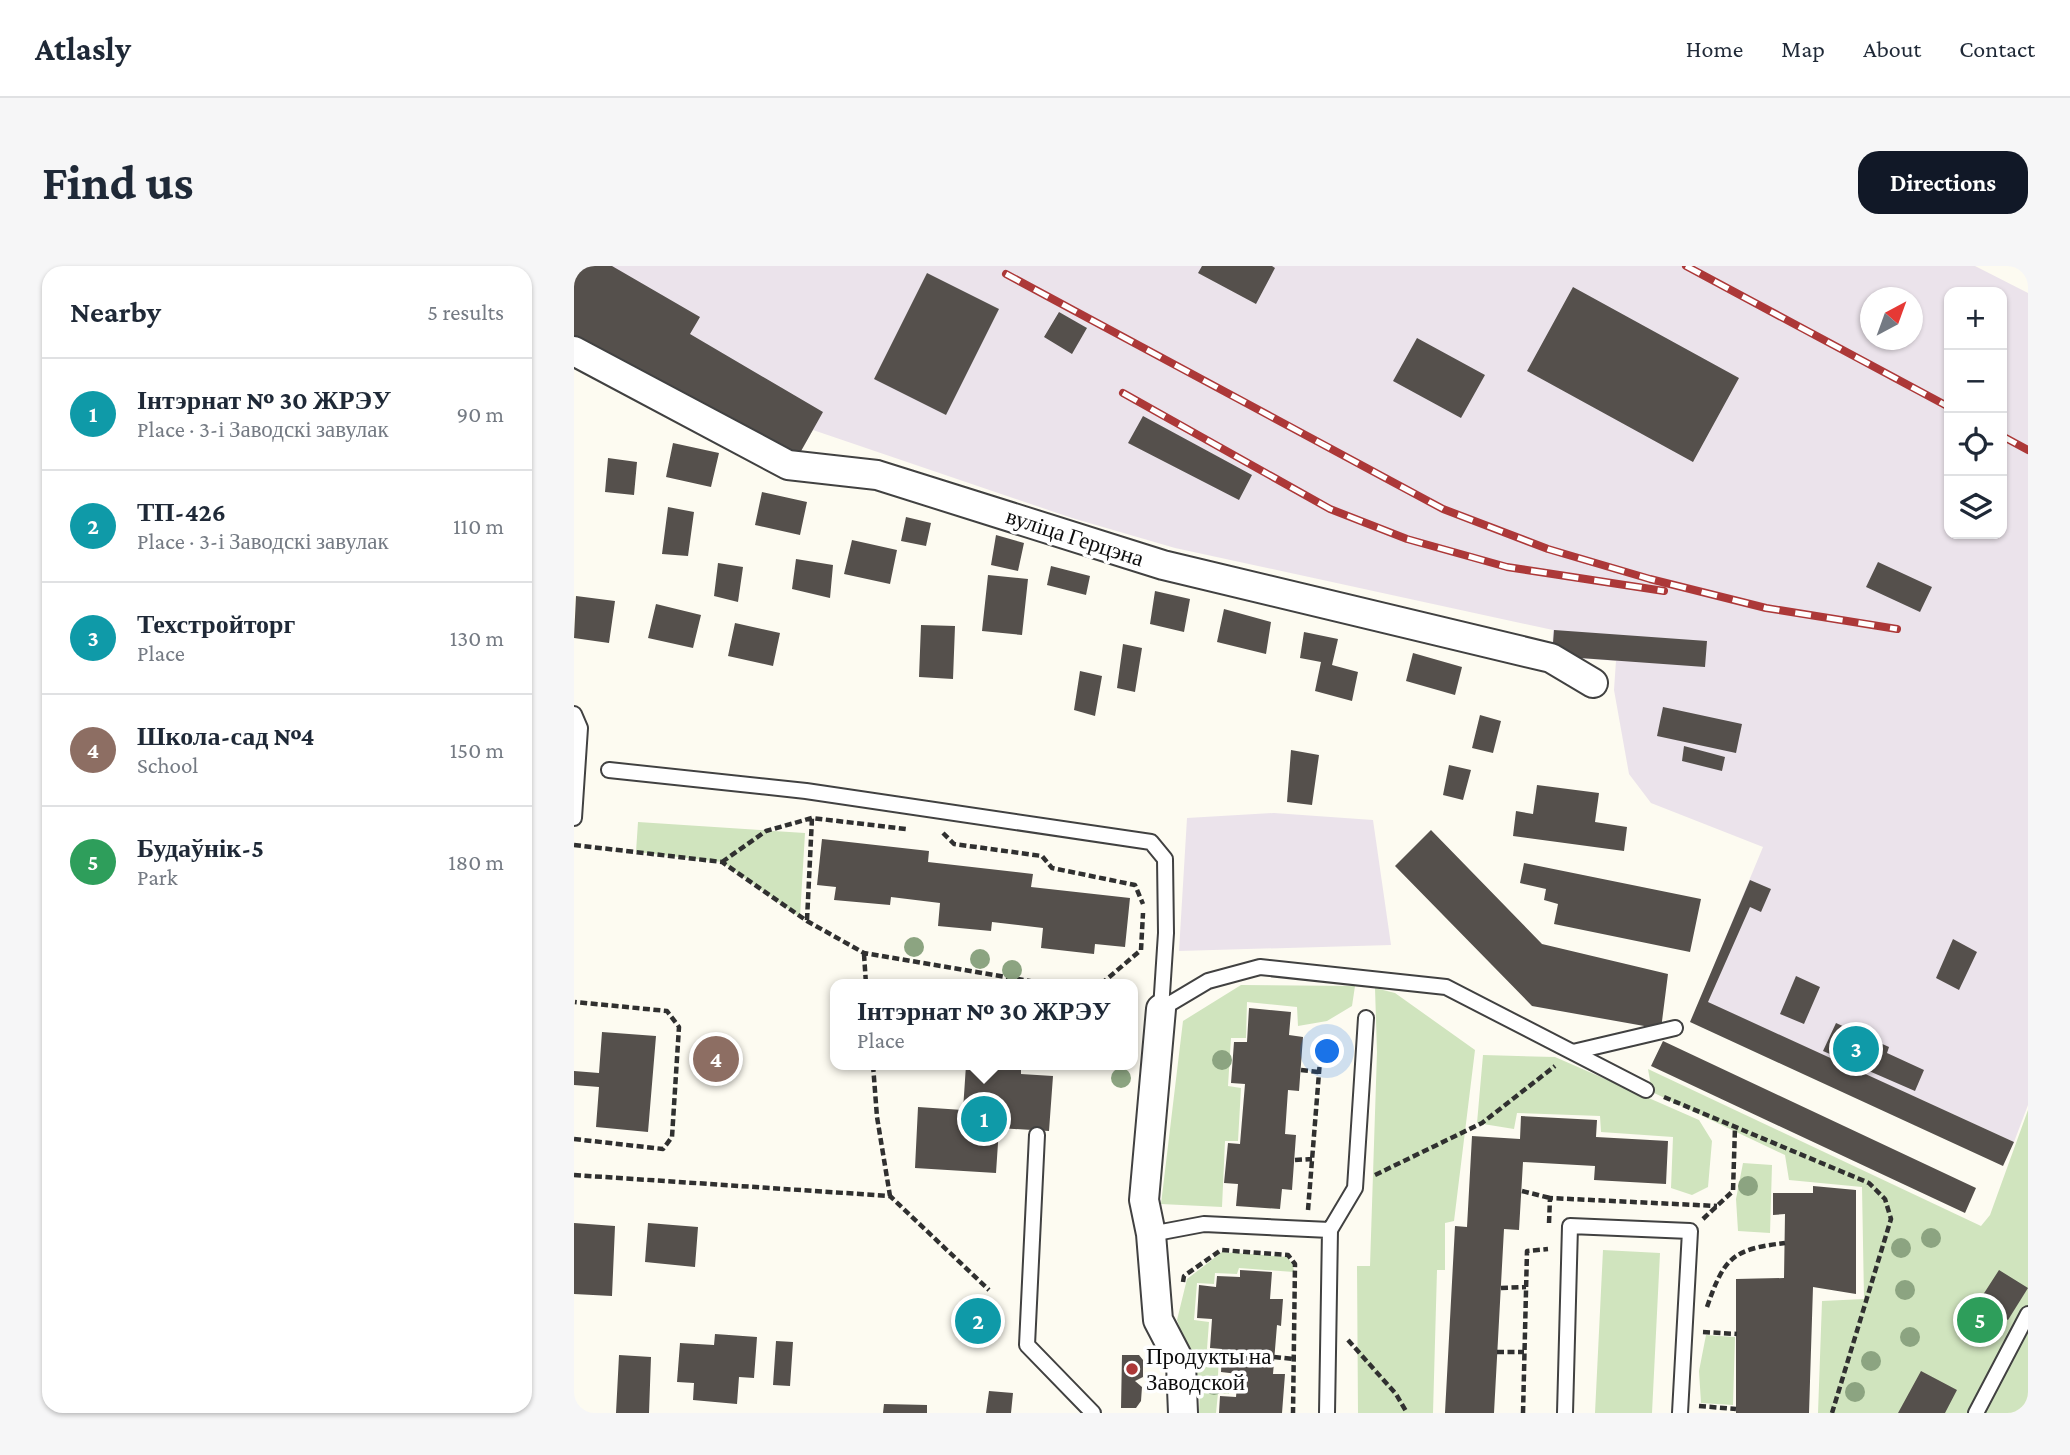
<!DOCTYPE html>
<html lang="en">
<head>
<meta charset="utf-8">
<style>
  :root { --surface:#fff; --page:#f6f6f7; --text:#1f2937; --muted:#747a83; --line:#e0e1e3; --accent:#111827 }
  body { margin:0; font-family:"Crimson Pro",serif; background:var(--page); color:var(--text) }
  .controls { position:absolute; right:21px; top:21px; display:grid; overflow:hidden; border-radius:14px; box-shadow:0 2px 5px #0004 }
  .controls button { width:63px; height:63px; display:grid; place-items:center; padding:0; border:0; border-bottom:2px solid var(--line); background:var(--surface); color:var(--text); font:35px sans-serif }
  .compass { position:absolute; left:1286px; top:21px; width:63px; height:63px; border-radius:50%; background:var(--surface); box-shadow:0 2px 5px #0004; rotate:41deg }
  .you { position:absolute; left:754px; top:786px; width:24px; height:24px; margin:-18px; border:5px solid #fff; border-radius:50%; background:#1a73e8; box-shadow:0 0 0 10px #1a73e833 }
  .badge { display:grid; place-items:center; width:46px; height:46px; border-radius:50%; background:var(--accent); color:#fff; font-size:23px; font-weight:700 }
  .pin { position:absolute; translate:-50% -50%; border:4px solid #fff; box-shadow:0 2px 7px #0006 }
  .popup { position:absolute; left:256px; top:713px; width:308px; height:91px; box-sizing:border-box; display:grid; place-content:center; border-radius:14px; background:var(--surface); filter:drop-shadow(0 2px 5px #0005); font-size:23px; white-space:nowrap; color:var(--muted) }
  .popup b { font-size:26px; color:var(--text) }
  .popup::after { content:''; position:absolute; left:50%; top:100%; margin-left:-14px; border:14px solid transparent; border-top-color:var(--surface) }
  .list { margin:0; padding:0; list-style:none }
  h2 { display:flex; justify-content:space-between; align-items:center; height:91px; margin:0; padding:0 28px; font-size:30px }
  h2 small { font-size:23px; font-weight:400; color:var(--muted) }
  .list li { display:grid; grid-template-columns:46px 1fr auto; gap:21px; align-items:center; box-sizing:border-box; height:112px; padding:0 28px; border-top:2px solid var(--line) }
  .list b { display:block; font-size:26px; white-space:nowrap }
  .list p { margin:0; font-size:23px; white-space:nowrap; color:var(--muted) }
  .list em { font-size:23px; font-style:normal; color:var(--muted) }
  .icon { flex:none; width:38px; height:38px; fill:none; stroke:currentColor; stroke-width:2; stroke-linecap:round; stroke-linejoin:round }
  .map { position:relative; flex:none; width:1454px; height:1147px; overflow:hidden; border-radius:21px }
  header { display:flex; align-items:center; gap:42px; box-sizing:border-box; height:98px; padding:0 35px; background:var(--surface); border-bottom:2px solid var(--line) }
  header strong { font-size:33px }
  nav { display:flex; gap:38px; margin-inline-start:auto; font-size:24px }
  .intro { display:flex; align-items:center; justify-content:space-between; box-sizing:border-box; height:168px; padding:0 42px }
  h1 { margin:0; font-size:49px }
  .button { padding:18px 32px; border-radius:21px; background:var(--accent); color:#fff; font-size:24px; font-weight:700 }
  main { display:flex; gap:42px; padding:0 42px }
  aside { flex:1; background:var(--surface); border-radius:21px; box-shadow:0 2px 5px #0004 }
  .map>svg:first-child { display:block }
  .industrial { fill:#ebe3eb; fill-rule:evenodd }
  .green { fill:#d0e4be }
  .building { fill:#55504c }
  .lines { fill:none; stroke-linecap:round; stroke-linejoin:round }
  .lane-casing { stroke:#414141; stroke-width:18 }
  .street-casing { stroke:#414141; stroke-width:32 }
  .path { stroke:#303030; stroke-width:4.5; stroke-dasharray:7 3.5; stroke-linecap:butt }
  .lane { stroke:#fff; stroke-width:14 }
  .street { stroke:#fff; stroke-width:28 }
  .rail-casing { stroke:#ac3838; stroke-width:8 }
  .rail { stroke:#fff; stroke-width:5; stroke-dasharray:16; stroke-linecap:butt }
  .tree { fill:#8ca481 }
  .poi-dot { fill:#ac3838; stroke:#fff; stroke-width:2.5 }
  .labels { text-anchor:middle; stroke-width:7; stroke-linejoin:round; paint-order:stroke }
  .street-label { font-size:23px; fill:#0e0e0e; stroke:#fff }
  .poi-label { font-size:23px; fill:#0e0e0e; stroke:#fff; text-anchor:start }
</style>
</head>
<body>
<header>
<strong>Atlasly</strong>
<nav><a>Home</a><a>Map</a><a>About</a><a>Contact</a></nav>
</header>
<div class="intro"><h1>Find us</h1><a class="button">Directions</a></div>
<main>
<aside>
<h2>Nearby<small>5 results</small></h2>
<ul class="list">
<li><span class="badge" style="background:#0f9aa8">1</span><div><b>Інтэрнат № 30 ЖРЭУ</b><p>Place · 3-і Заводскі завулак</p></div><em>90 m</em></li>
<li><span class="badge" style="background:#0f9aa8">2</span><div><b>ТП-426</b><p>Place · 3-і Заводскі завулак</p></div><em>110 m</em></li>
<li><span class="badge" style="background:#0f9aa8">3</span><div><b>Техстройторг</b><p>Place</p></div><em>130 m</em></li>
<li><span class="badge" style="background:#8d6e63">4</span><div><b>Школа-сад №4</b><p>School</p></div><em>150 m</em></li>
<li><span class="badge" style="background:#2e9e5b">5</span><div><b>Будаўнік-5</b><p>Park</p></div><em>180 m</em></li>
</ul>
</aside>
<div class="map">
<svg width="1454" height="1147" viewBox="0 0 1454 1147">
  <rect width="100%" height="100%" fill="#fdfbf1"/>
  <path class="industrial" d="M0,0H1401L1454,27V839L1440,876L1126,733L1189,581L1077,537L1055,508L1040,424L1042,395L978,390L979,364L601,282L498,252L239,164L222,194ZM1375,26H1428V268H1375ZM1296,32H1338V74H1296Z
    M700,547L799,554L817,679L605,685L613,552Z"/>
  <path class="green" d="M64,556L231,567L226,651L148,596L62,586Z
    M667,719L781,720L778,740L753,755L724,760L723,741L673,736L672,772H657L654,820L667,822L664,875H651L648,941L587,938L609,755Z
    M801,722L821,727L901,784L880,955L871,957V1004H863L859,1147H784L783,1000H796L803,786Z
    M909,789L981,791L1125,854L1138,875L1134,921L1118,929L1097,922L1099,871L1027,866L1026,850L943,847L940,863L903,857Z
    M1074,803L1407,960L1416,949L1454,844V1147H1244L1248,1035L1290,1033L1288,921L1215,914L1211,889L1078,826Z
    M1169,897L1198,899L1196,967L1164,965L1162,933Z
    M1029,984L1086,987L1078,1147H1021Z
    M648,986L713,991L719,999L720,1006L665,1002L663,1008L641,1007L640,1018L623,1017L620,1054L635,1056L633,1083L645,1086L644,1110L656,1111L655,1128L644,1127L642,1147H625L626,1118L603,1054L613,1013Z
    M1132,1069L1161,1071L1159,1139L1127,1137L1125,1105Z"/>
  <path class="building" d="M0,0H38L126,51L116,68L249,146L222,194L0,71Z
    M628,0H698L701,2L682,38L624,7Z
    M353,7L425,43L372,149L300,113Z
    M999,21L1165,112L1119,196L953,105Z
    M485,46L513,62L498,88L470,71Z
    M843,72L911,109L887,152L819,115Z
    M569,150L678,209L665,234L554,177Z
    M99,177L145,187L137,221L92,211Z
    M34,192L63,196L60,229L31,226Z
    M188,226L233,236L226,269L181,259Z
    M94,241L120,246L114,290L88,288Z
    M332,251L357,257L352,280L327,275Z
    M422,269L450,277L444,305L417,299Z
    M278,274L323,284L316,318L270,308Z
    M222,293L259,299L256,332L218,323Z
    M1304,296L1358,321L1346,346L1292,321Z
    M144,297L169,301L164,336L140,330Z
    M477,300L516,310L512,329L473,319Z
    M414,309L454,313L448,369L408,365Z
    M581,325L616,333L610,366L576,358Z
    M2,330L41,335L35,377L0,372Z
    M82,338L127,349L119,382L74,372Z
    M650,343L697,356L692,388L643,376Z
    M161,357L206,367L199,400L154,390Z
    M347,359L381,360L379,413L345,411Z
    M980,364L1133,375L1131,401L978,390Z
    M730,366L764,373L758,399L784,406L778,435L741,425L747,396L726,392Z
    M549,378L568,382L561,426L543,422Z
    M839,387L888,401L881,429L832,415Z
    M506,405L528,410L521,450L500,444Z
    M1089,441L1168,458L1162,487L1083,470Z
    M906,449L927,455L919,487L898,482Z
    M1110,480L1151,491L1148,505L1108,495Z
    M717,484L745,489L738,539L713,536Z
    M875,499L897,504L889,534L869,529Z
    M963,519L1025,527L1021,556L1053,561L1050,585L939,570L942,545L959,548Z
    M857,564L968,678L1094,708L1087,763L958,740L821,600Z
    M248,573L355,585L354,596L459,608L457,621L556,632L551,681L521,678L520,688L467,682L469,662L418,656L417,665L364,660L366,637L317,631L316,639L260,634L262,621L243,619Z
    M950,597L1127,633L1116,686L980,658L984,638L970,634L972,623L946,617Z
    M1176,614L1197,623L1187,646L1176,641L1134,736L1440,876L1429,900L1116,756Z
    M1379,673L1403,686L1385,724L1362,712Z
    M1222,710L1246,721L1230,758L1206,748Z
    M675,742L717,746L715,769L729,771L725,825L714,824L711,868L722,869L718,924L708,923L706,943L662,940L664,918L650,917L654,877L666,878L671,818L657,817L660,776H673Z
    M1262,757L1315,781L1313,787L1350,804L1341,825L1249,785Z
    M28,766L82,770L74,866L22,861L25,821L0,819V805L25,807Z
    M1089,775L1402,922L1391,947L1077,800Z
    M392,799H447V808L479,810L475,865L425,862L422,907L341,902L344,841L389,844Z
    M947,850L1023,854L1022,871L1094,875L1092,918L1020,914L1021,900L949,896L945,964L930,963L920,1147H871L881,960L893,961L898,870L946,873Z
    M1239,920L1282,924V1028L1239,1021L1235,1147H1162V1013L1210,1012L1211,948L1199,949V927H1239Z
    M0,957L41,960L38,1030L0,1028Z
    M74,957L124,961L121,1001L71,996Z
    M666,1004L698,1006L696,1033H709L707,1060L703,1059L699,1108H711L708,1147H645L646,1130L662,1131L664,1108L647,1106L648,1083L636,1082L638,1053L623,1052L625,1019L642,1021L643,1010L666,1011Z
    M1425,1004L1454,1022L1434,1054L1405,1035Z
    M389,1040H421L419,1071L387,1070Z
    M141,1068L183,1071L180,1112L165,1111L163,1138L119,1134L120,1117L103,1116L106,1077L140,1079Z
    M202,1075L219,1076L216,1120L199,1119Z
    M45,1089L77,1091L75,1147H42Z
    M548,1089H565L569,1094V1111L561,1115L568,1121L567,1135L562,1142H547Z
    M1347,1105L1383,1124L1371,1147H1324Z
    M415,1125L439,1127L437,1147H412Z
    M310,1138L353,1139V1147H309Z"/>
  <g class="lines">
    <defs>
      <path id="lane" d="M0,448L6,462L0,552
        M35,504L232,525L577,576L591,593L592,667L587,743
        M587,743L634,715L686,701L872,721L1072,824
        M999,786L1101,762
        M463,869L453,1079L519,1147
        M756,964L781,922L792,752
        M577,968L630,958L756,964L753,1147
        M991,1147L996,960L1116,965L1106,1147
        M1402,1147L1454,1048"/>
      <path id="street" d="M0,85L214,199L303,209L589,299L977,392L1019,417
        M587,743L570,934L577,968L584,1054L607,1098L609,1147"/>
    </defs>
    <use href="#lane" class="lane-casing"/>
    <use href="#street" class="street-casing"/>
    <path class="path" d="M369,567L380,578L468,590L478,602L561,619L569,638
      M0,579L148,596L233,655L290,687L473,718
      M148,596L192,565L238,552L332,563
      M233,654L238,552
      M290,688L292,718
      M527,718L567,684L569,647
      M299,799L303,851L316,930
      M727,804L745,806
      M1090,831L1295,917L1311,933L1317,953L1258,1147
      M0,873L89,883L98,871L105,761L93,745L1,736
      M721,894L738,893
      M0,909L316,930L415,1024
      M801,909L908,857L981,800
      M948,925L976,932
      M734,944L747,782
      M1129,953L1159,925L1161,861
      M975,957L976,932L1143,940
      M609,1016L610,1010L647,984L714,989L721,998L719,1147
      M927,1022L952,1021
      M1133,1041C1150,992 1158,983 1211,977
      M1129,1066L1163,1068
      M774,1074L822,1128L833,1147
      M923,1086H950
      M700,1091L719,1093
      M1125,1140L1162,1143
      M949,1147L953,985L974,983"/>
    <use href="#lane" class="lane"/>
    <use href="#street" class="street"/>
    <defs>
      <path id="rail" d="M1112,0L1375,141
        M432,8L869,243L974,283L1076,313L1192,342L1323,363
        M549,127L756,243L833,273L933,301L1090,325
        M1428,170L1454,184"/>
    </defs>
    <use href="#rail" class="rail-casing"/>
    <use href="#rail" class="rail"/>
  </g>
  <g class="tree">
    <circle cx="340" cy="681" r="10"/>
    <circle cx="406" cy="693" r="10"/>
    <circle cx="438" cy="704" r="10"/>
    <circle cx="648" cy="794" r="10"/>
    <circle cx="547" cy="812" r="10"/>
    <circle cx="1174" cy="920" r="10"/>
    <circle cx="1357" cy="972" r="10"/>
    <circle cx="1327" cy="982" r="10"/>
    <circle cx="1331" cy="1024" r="10"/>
    <circle cx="1336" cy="1071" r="10"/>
    <circle cx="1297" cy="1095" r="10"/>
    <circle cx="640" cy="1119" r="10"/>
    <circle cx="1281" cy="1126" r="10"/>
  </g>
  <circle class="poi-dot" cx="558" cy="1103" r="7"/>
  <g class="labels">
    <g class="street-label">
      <text transform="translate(501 271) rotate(18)" y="8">вуліца Герцэна</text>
    </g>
    <g class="poi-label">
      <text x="572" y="1098">Продукты на<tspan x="572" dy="26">Заводской</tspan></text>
    </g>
  </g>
</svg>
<div class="controls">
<button>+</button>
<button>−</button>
<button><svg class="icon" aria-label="locate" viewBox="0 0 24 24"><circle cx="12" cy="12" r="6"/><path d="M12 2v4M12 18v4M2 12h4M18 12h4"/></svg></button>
<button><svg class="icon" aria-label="layers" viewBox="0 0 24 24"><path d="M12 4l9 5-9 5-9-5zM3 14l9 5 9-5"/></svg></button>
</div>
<svg class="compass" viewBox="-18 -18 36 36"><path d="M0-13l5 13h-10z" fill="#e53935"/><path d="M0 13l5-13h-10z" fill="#747a83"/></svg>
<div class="you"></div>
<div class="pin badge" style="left:410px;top:853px;background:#0f9aa8">1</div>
<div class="popup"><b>Інтэрнат № 30 ЖРЭУ</b>Place</div>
<div class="pin badge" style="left:404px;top:1055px;background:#0f9aa8">2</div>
<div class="pin badge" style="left:1282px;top:783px;background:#0f9aa8">3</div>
<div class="pin badge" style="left:142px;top:793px;background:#8d6e63">4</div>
<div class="pin badge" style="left:1406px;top:1054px;background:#2e9e5b">5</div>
</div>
</main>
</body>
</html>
